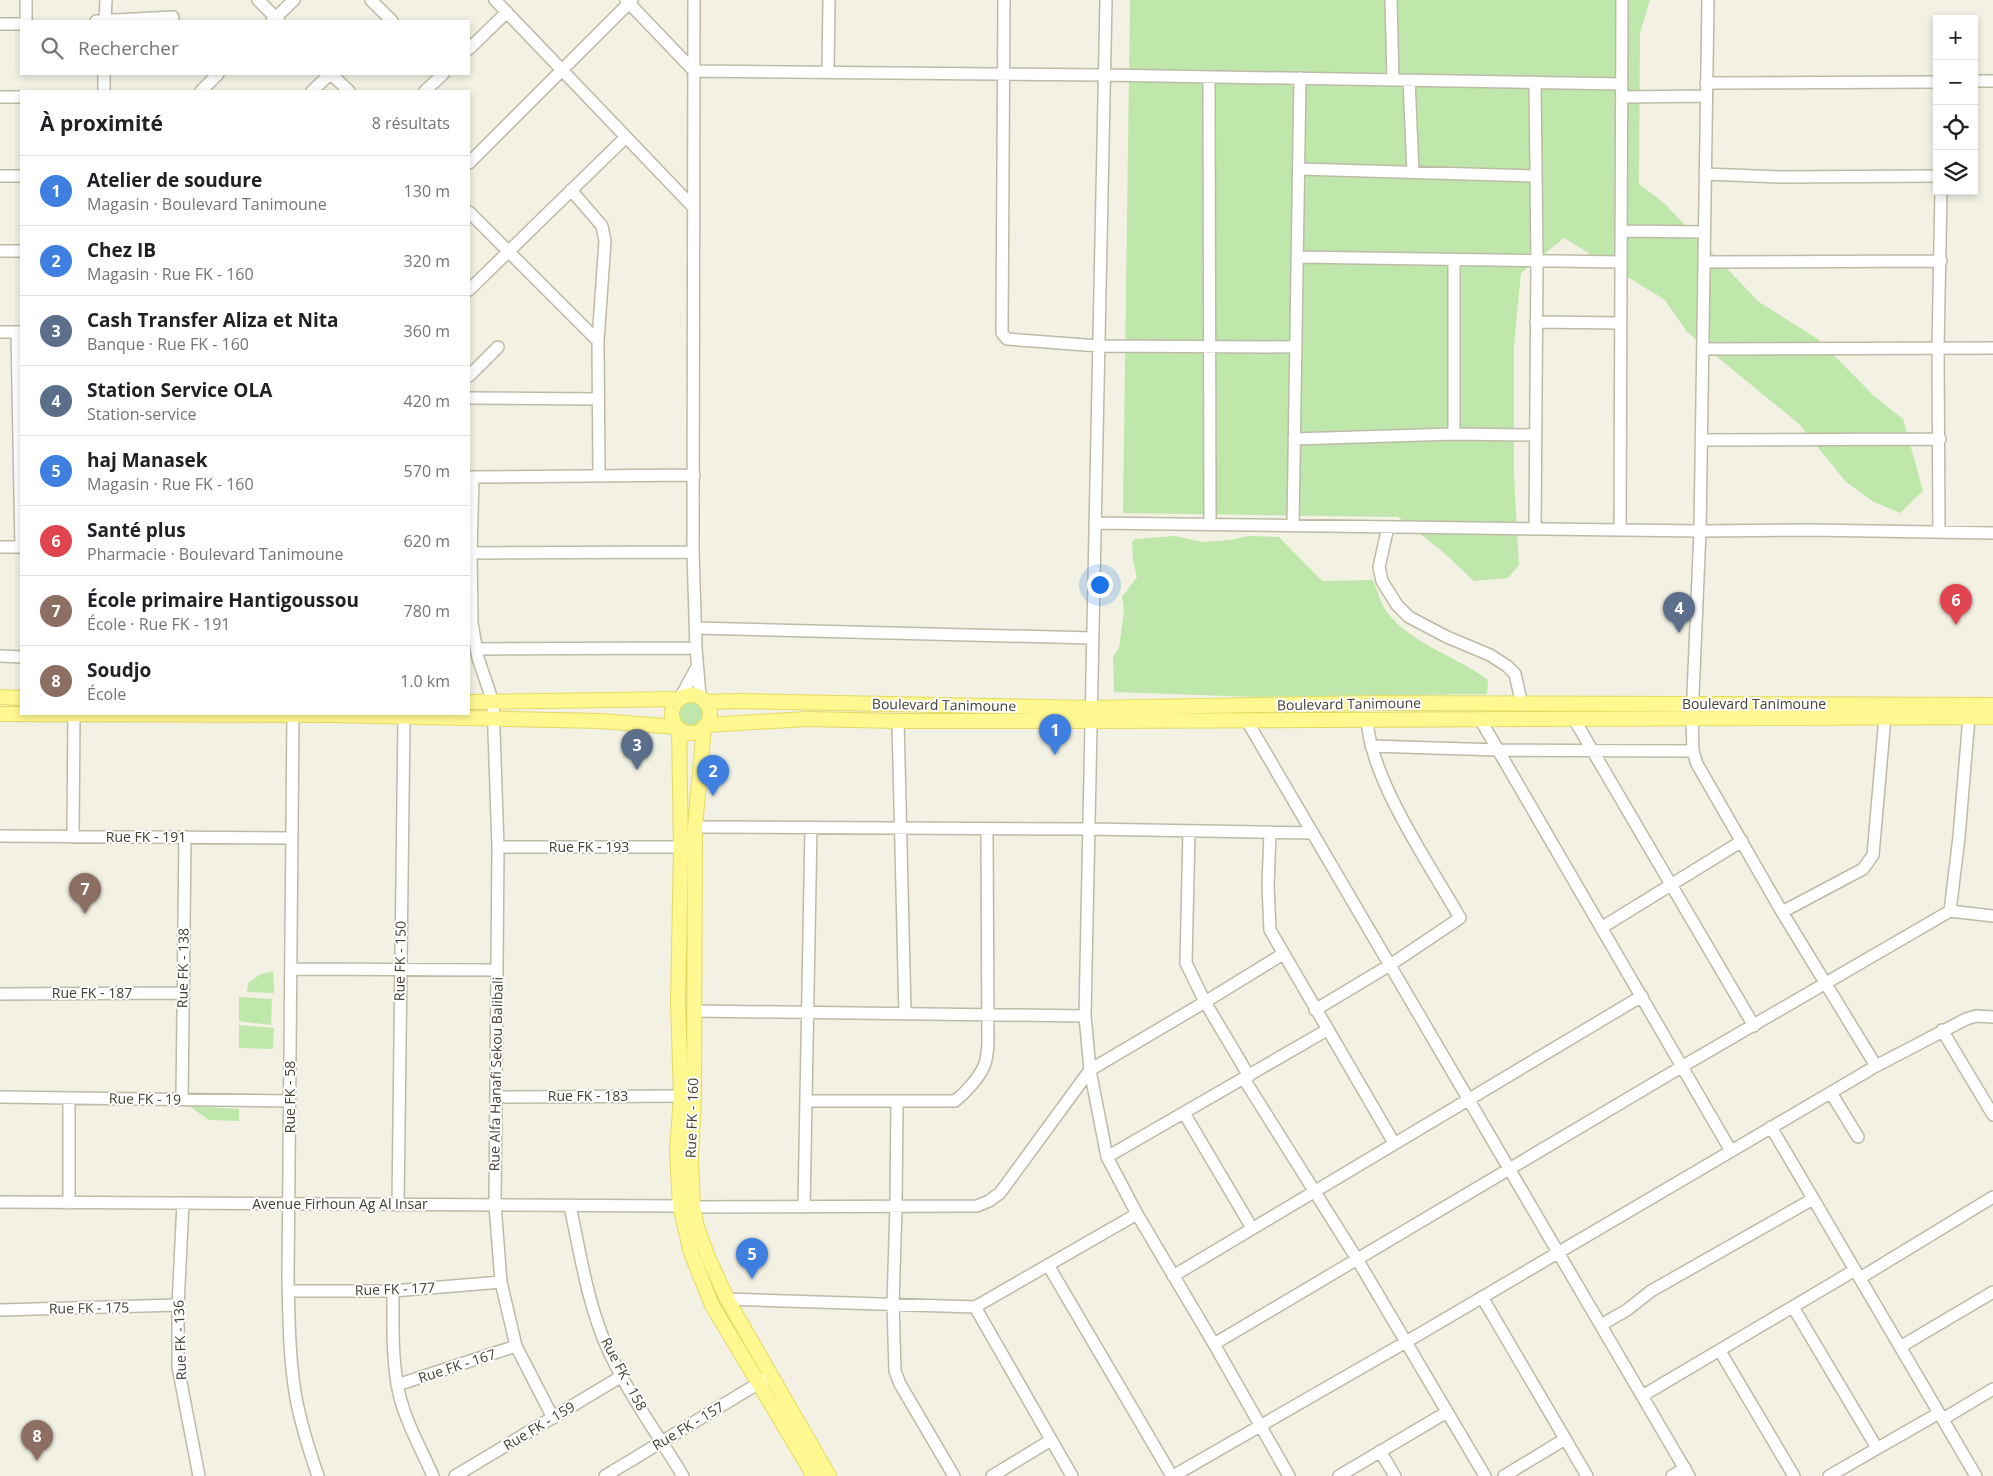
<!DOCTYPE html>
<html lang="fr">
<head>
<meta charset="utf-8">
<style>
  :root { --surface:#fff; --page:#f6f6f6; --text:#202124; --muted:#757577; --line:#e0e0e0; --accent:#111827 }
  body { margin:0; font-family:"Open Sans",sans-serif; background:var(--page); color:var(--text) }
  .controls { position:absolute; right:15px; top:15px; display:grid; overflow:hidden; border-radius:0px; box-shadow:0 2px 8px #0003 }
  .controls button { width:45px; height:45px; display:grid; place-items:center; padding:0; border:0; border-bottom:1px solid var(--line); background:var(--surface); color:var(--text); font:25px sans-serif }
  .you { position:absolute; left:1099px; top:584px; width:18px; height:18px; margin:-12px; border:4px solid #fff; border-radius:50%; background:#1a73e8; box-shadow:0 0 0 8px #1a73e833 }
  .badge { display:grid; place-items:center; width:32px; height:32px; border-radius:50%; background:var(--accent); color:#fff; font-size:16px; font-weight:700 }
  .pin { position:absolute; translate:-50% -41px; filter:drop-shadow(0 1px 2px #0008) }
  .pin::after { content:''; position:absolute; top:26px; width:18px; height:15px; background:inherit; clip-path:polygon(0 0,100% 0,50% 100%) }
  .list { margin:0; padding:0; list-style:none }
  h2 { display:flex; justify-content:space-between; align-items:center; height:65px; margin:0; padding:0 20px; font-size:21px }
  h2 small { font-size:16px; font-weight:400; color:var(--muted) }
  .list li { display:grid; grid-template-columns:32px 1fr auto; gap:15px; align-items:center; box-sizing:border-box; height:70px; padding:0 20px; border-top:1px solid var(--line) }
  .list b { display:block; font-size:19px; white-space:nowrap }
  .list p { margin:0; font-size:16px; white-space:nowrap; color:var(--muted) }
  .list em { font-size:16px; font-style:normal; color:var(--muted) }
  .icon { flex:none; width:28px; height:28px; fill:none; stroke:currentColor; stroke-width:2; stroke-linecap:round; stroke-linejoin:round }
  .map { position:relative; flex:none; width:1993px; height:1476px; overflow:hidden }
  .search { position:absolute; background:var(--surface); box-shadow:0 2px 8px #0003; left:20px; top:20px; width:450px; height:55px; display:flex; align-items:center; gap:12px; box-sizing:border-box; padding:0 18px; border-radius:0px; color:var(--muted); font-size:19px }
  .panel { position:absolute; background:var(--surface); box-shadow:0 2px 8px #0003; left:20px; top:90px; width:450px; height:625px; border-radius:0px }
  .map>svg:first-child { display:block }
  .green { fill:#bfe7ac }
  .lines { fill:none; stroke-linecap:round; stroke-linejoin:round }
  .minor-casing { stroke:#bdbba6; stroke-width:14 }
  .major-casing { stroke:#e4da60; stroke-width:16 }
  .minor { stroke:#fff; stroke-width:11 }
  .major { stroke:#fff890; stroke-width:14 }
  .labels { text-anchor:middle; stroke-width:4; stroke-linejoin:round; paint-order:stroke }
  .street-label { font-size:14px; fill:#444134; stroke:#fff }
</style>
</head>
<body>
<div class="map">
<svg width="1993" height="1476" viewBox="0 0 1993 1476">
  <rect width="100%" height="100%" fill="#f2f1e4"/>
  <path class="green" d="M1130,0H1650L1640,33L1639,184L1664,203L1759,302L1818,339L1873,395L1903,419L1923,491L1900,513L1874,502L1846,482L1799,424L1687,332L1665,300L1564,238L1521,273L1514,345V475L1519,565L1508,578L1474,581L1442,551L1398,517L1123,513Z
    M1174,536L1203,542L1230,540L1248,536L1279,537L1322,581L1373,580C1377,589 1379,598 1383,606C1403,641 1457,656 1488,680L1487,694L1256,697L1114,692L1113,657L1119,648L1124,611L1122,597L1137,577L1133,561L1132,542L1136,539Z
    M676 712a14 14 0 1 1 28 0a14 14 0 1 1-28 0Z
    M273,971L274,993L247,992L248,983L261,974Z
    M239,997L272,999L271,1025L239,1021Z
    M239,1025L274,1028L273,1049L239,1048Z
    M189,1106L239,1109V1121L209,1120Z"/>
  <g class="lines">
    <defs>
      <path id="minor" d="M258,0L279,21
        M371,0L392,21
        M495,0L694,208
        M626,0L694,71L1105,75L1622,84
        M694,0L693,552L696,648L700,697
        M1004,0L1002,333L1007,339L1099,346L1296,347
        M1106,0L1085,1016L1090,1070L1107,1157L1137,1214L1214,1344L1289,1476
        M1391,0L1393,80
        M1708,0L1700,531L1692,718L1693,751L1697,764L1782,912L1876,1066
        M26,21V0
        M96,21L173,17
        M105,21L106,0
        M272,21L294,0
        M0,24H21
        M469,49L507,12
        M828,72L829,0
        M331,74L349,91
        M1209,77L1210,524
        M1409,80L1413,172
        M1974,81H1993
        M1706,83L1937,82
        M104,91V74
        M201,91L218,74
        M312,91L330,74
        M425,91L443,74
        M0,97H21
        M1622,97L1706,96
        M469,163L632,0
        M1299,169L1536,176
        M1706,174L1781,177L1937,176
        M0,176H21
        M571,190L602,226L605,241L598,341L599,476
        M469,212L598,341
        M1622,231L1704,232
        M0,251H21
        M1297,257L1621,262
        M1454,261V434
        M1704,262L1941,261
        M469,290L626,137
        M1536,322L1621,323
        M0,332H21
        M17,332L21,547
        M1703,349L1993,348
        M469,376L498,347
        M469,398L598,399
        M1294,439L1454,434L1535,435
        M1701,440L1940,439
        M469,477L694,475
        M473,477L471,553L472,623L478,658L493,702L498,847L495,1205L501,1282L516,1346L553,1418
        M1095,523L1700,531L1811,530L1993,533
        M1293,526L1300,78
        M1388,527L1379,567L1382,581L1397,605L1409,617L1447,637L1490,655L1507,666L1515,674L1522,705
        M1535,529L1537,261L1535,82
        M1620,530L1622,0
        M1939,532L1938,349L1941,191
        M0,547H21
        M469,553L693,552
        M695,628L1092,638
        M477,649L696,648
        M0,656L21,657
        M680,698L697,667
        M293,714L288,1278C289,1318 289,1359 296,1398C301,1424 309,1450 318,1476
        M1480,719L1731,1151
        M1574,719L1754,1026
        M898,721L905,1014
        M1247,721L1689,1476
        M1371,746L1498,750L1693,751
        M695,827L1089,829L1313,833
        M1189,831L1186,963L1205,1002L1249,1076
        M1270,832L1268,885L1270,930L1394,1143
        M0,836L292,838
        M73,837L74,714
        M498,847H681
        M1950,911L1993,916
        M1782,912L1863,869L1873,855L1885,717
        M1601,928L1742,841
        M291,969L497,970
        M0,994L183,993
        M1315,1010L1390,965L1460,918C1430,865 1370,779 1367,719
        M694,1011L1085,1016
        M1942,1030L1993,1115
        M1244,1079L1357,1259L1485,1476
        M1831,1093L1858,1137
        M0,1097L290,1101
        M496,1097L681,1096
        M69,1098V1203
        M182,1099L185,837
        M806,1101H955C965,1093 979,1078 984,1066C987,1060 987,1052 988,1045L987,829
        M897,1101L896,1206L893,1304L895,1371L900,1384L954,1476
        M1184,1113L1252,1228
        M1771,1127L1976,1476
        M1107,1157L1327,1030
        M0,1202L680,1206
        M183,1203L178,1305V1367L199,1476
        M398,1205L404,717
        M570,1206C580,1252 587,1301 606,1345C626,1391 657,1433 683,1476
        M693,1207L977,1206L989,1201L1000,1193L1090,1070L1205,1002L1283,954
        M804,1207L811,828
        M1048,1265L1172,1476
        M1173,1276L1642,996
        M1860,1278L1993,1197
        M288,1291H393L501,1282
        M393,1291C393,1322 392,1353 397,1383C402,1416 420,1446 433,1476
        M1482,1297L1587,1476
        M727,1299L975,1307L1137,1214
        M975,1307L1072,1476
        M1793,1307L1877,1448
        M0,1310L178,1305
        M1601,1325L1627,1310L1651,1291L1813,1199
        M1214,1344L1683,1066L1950,911L1959,837L1969,717
        M1900,1347L1993,1292
        M1720,1351L1794,1476
        M397,1385L516,1346
        M1642,1396L1855,1270
        M1943,1419L1993,1389
        M1380,1451L1395,1476
        M455,1476L622,1376
        M605,1476L764,1380
        M992,1476L1051,1440
        M1173,1476L1406,1342L1876,1066L1966,1019L1976,1016L1993,1017
        M1339,1476L1447,1412
        M1504,1476L1565,1439
        M1672,1476L1685,1468
        M1829,1476L1939,1413"/>
      <path id="major" d="M672 714a19 19 0 1 1 38 0a19 19 0 1 1-38 0Z
        M0,697L21,698
        M469,702L678,699
        M705,702L740,701L1091,708L1376,703L1993,705
        M0,714L334,715L600,721L677,727
        M706,725L807,719L898,721H1091L1993,717
        M704,727L695,827L694,1097L691,1158L693,1207L697,1227L708,1257L727,1299L829,1476
        M679,729L681,847L678,1003L681,1096L677,1151L680,1206L691,1253L712,1305L814,1476"/>
    </defs>
    <use href="#minor" class="minor-casing"/>
    <use href="#major" class="major-casing"/>
    <use href="#minor" class="minor"/>
    <use href="#major" class="major"/>
  </g>
  <g class="labels">
    <g class="street-label">
      <text transform="translate(1349 704) rotate(-1)" y="5">Boulevard Tanimoune</text>
      <text x="1754" y="709">Boulevard Tanimoune</text>
      <text transform="translate(944 705) rotate(1)" y="5">Boulevard Tanimoune</text>
      <text x="146" y="842">Rue FK - 191</text>
      <text x="589" y="852">Rue FK - 193</text>
      <text transform="translate(400 961) rotate(-89)" y="5">Rue FK - 150</text>
      <text transform="translate(183 968) rotate(-89)" y="5">Rue FK - 138</text>
      <text x="92" y="998">Rue FK - 187</text>
      <text transform="translate(496 1074) rotate(-89)" y="5">Rue Alfa Hanafi Sekou Balibali</text>
      <text x="588" y="1101">Rue FK - 183</text>
      <text transform="translate(290 1097) rotate(-90)" y="5">Rue FK - 58</text>
      <text transform="translate(145 1099) rotate(1)" y="5">Rue FK - 19</text>
      <text transform="translate(692 1118) rotate(-88)" y="5">Rue FK - 160</text>
      <text x="340" y="1209">Avenue Firhoun Ag Al Insar</text>
      <text transform="translate(395 1289) rotate(-2)" y="5">Rue FK - 177</text>
      <text transform="translate(89 1308) rotate(-1)" y="5">Rue FK - 175</text>
      <text transform="translate(180 1340) rotate(-92)" y="5">Rue FK - 136</text>
      <text transform="translate(457 1366) rotate(-18)" y="5">Rue FK - 167</text>
      <text transform="translate(624 1374) rotate(62)" y="5">Rue FK - 158</text>
      <text transform="translate(539 1426) rotate(-31)" y="5">Rue FK - 159</text>
      <text transform="translate(688 1426) rotate(-31)" y="5">Rue FK - 157</text>
    </g>
  </g>
</svg>
<div class="controls">
<button>+</button>
<button>−</button>
<button><svg class="icon" aria-label="locate" viewBox="0 0 24 24"><circle cx="12" cy="12" r="6"/><path d="M12 2v4M12 18v4M2 12h4M18 12h4"/></svg></button>
<button><svg class="icon" aria-label="layers" viewBox="0 0 24 24"><path d="M12 4l9 5-9 5-9-5zM3 14l9 5 9-5"/></svg></button>
</div>
<div class="you"></div>
<div class="pin badge" style="left:1055px;top:755px;background:#3f7fe0">1</div>
<div class="pin badge" style="left:713px;top:796px;background:#3f7fe0">2</div>
<div class="pin badge" style="left:637px;top:770px;background:#5c6f8a">3</div>
<div class="pin badge" style="left:1679px;top:633px;background:#5c6f8a">4</div>
<div class="pin badge" style="left:752px;top:1279px;background:#3f7fe0">5</div>
<div class="pin badge" style="left:1956px;top:625px;background:#e0444e">6</div>
<div class="pin badge" style="left:85px;top:914px;background:#8d6e63">7</div>
<div class="pin badge" style="left:37px;top:1461px;background:#8d6e63">8</div>
<div class="search"><svg class="icon" aria-label="search" viewBox="0 0 24 24"><circle cx="10" cy="10" r="6"/><path d="M15 15l6 6"/></svg>Rechercher</div>
<section class="panel">
<h2>À proximité<small>8 résultats</small></h2>
<ul class="list">
<li><span class="badge" style="background:#3f7fe0">1</span><div><b>Atelier de soudure</b><p>Magasin · Boulevard Tanimoune</p></div><em>130 m</em></li>
<li><span class="badge" style="background:#3f7fe0">2</span><div><b>Chez IB</b><p>Magasin · Rue FK - 160</p></div><em>320 m</em></li>
<li><span class="badge" style="background:#5c6f8a">3</span><div><b>Cash Transfer Aliza et Nita</b><p>Banque · Rue FK - 160</p></div><em>360 m</em></li>
<li><span class="badge" style="background:#5c6f8a">4</span><div><b>Station Service OLA</b><p>Station-service</p></div><em>420 m</em></li>
<li><span class="badge" style="background:#3f7fe0">5</span><div><b>haj Manasek</b><p>Magasin · Rue FK - 160</p></div><em>570 m</em></li>
<li><span class="badge" style="background:#e0444e">6</span><div><b>Santé plus</b><p>Pharmacie · Boulevard Tanimoune</p></div><em>620 m</em></li>
<li><span class="badge" style="background:#8d6e63">7</span><div><b>École primaire Hantigoussou</b><p>École · Rue FK - 191</p></div><em>780 m</em></li>
<li><span class="badge" style="background:#8d6e63">8</span><div><b>Soudjo</b><p>École</p></div><em>1.0 km</em></li>
</ul>
</section>
</div>
</body>
</html>
